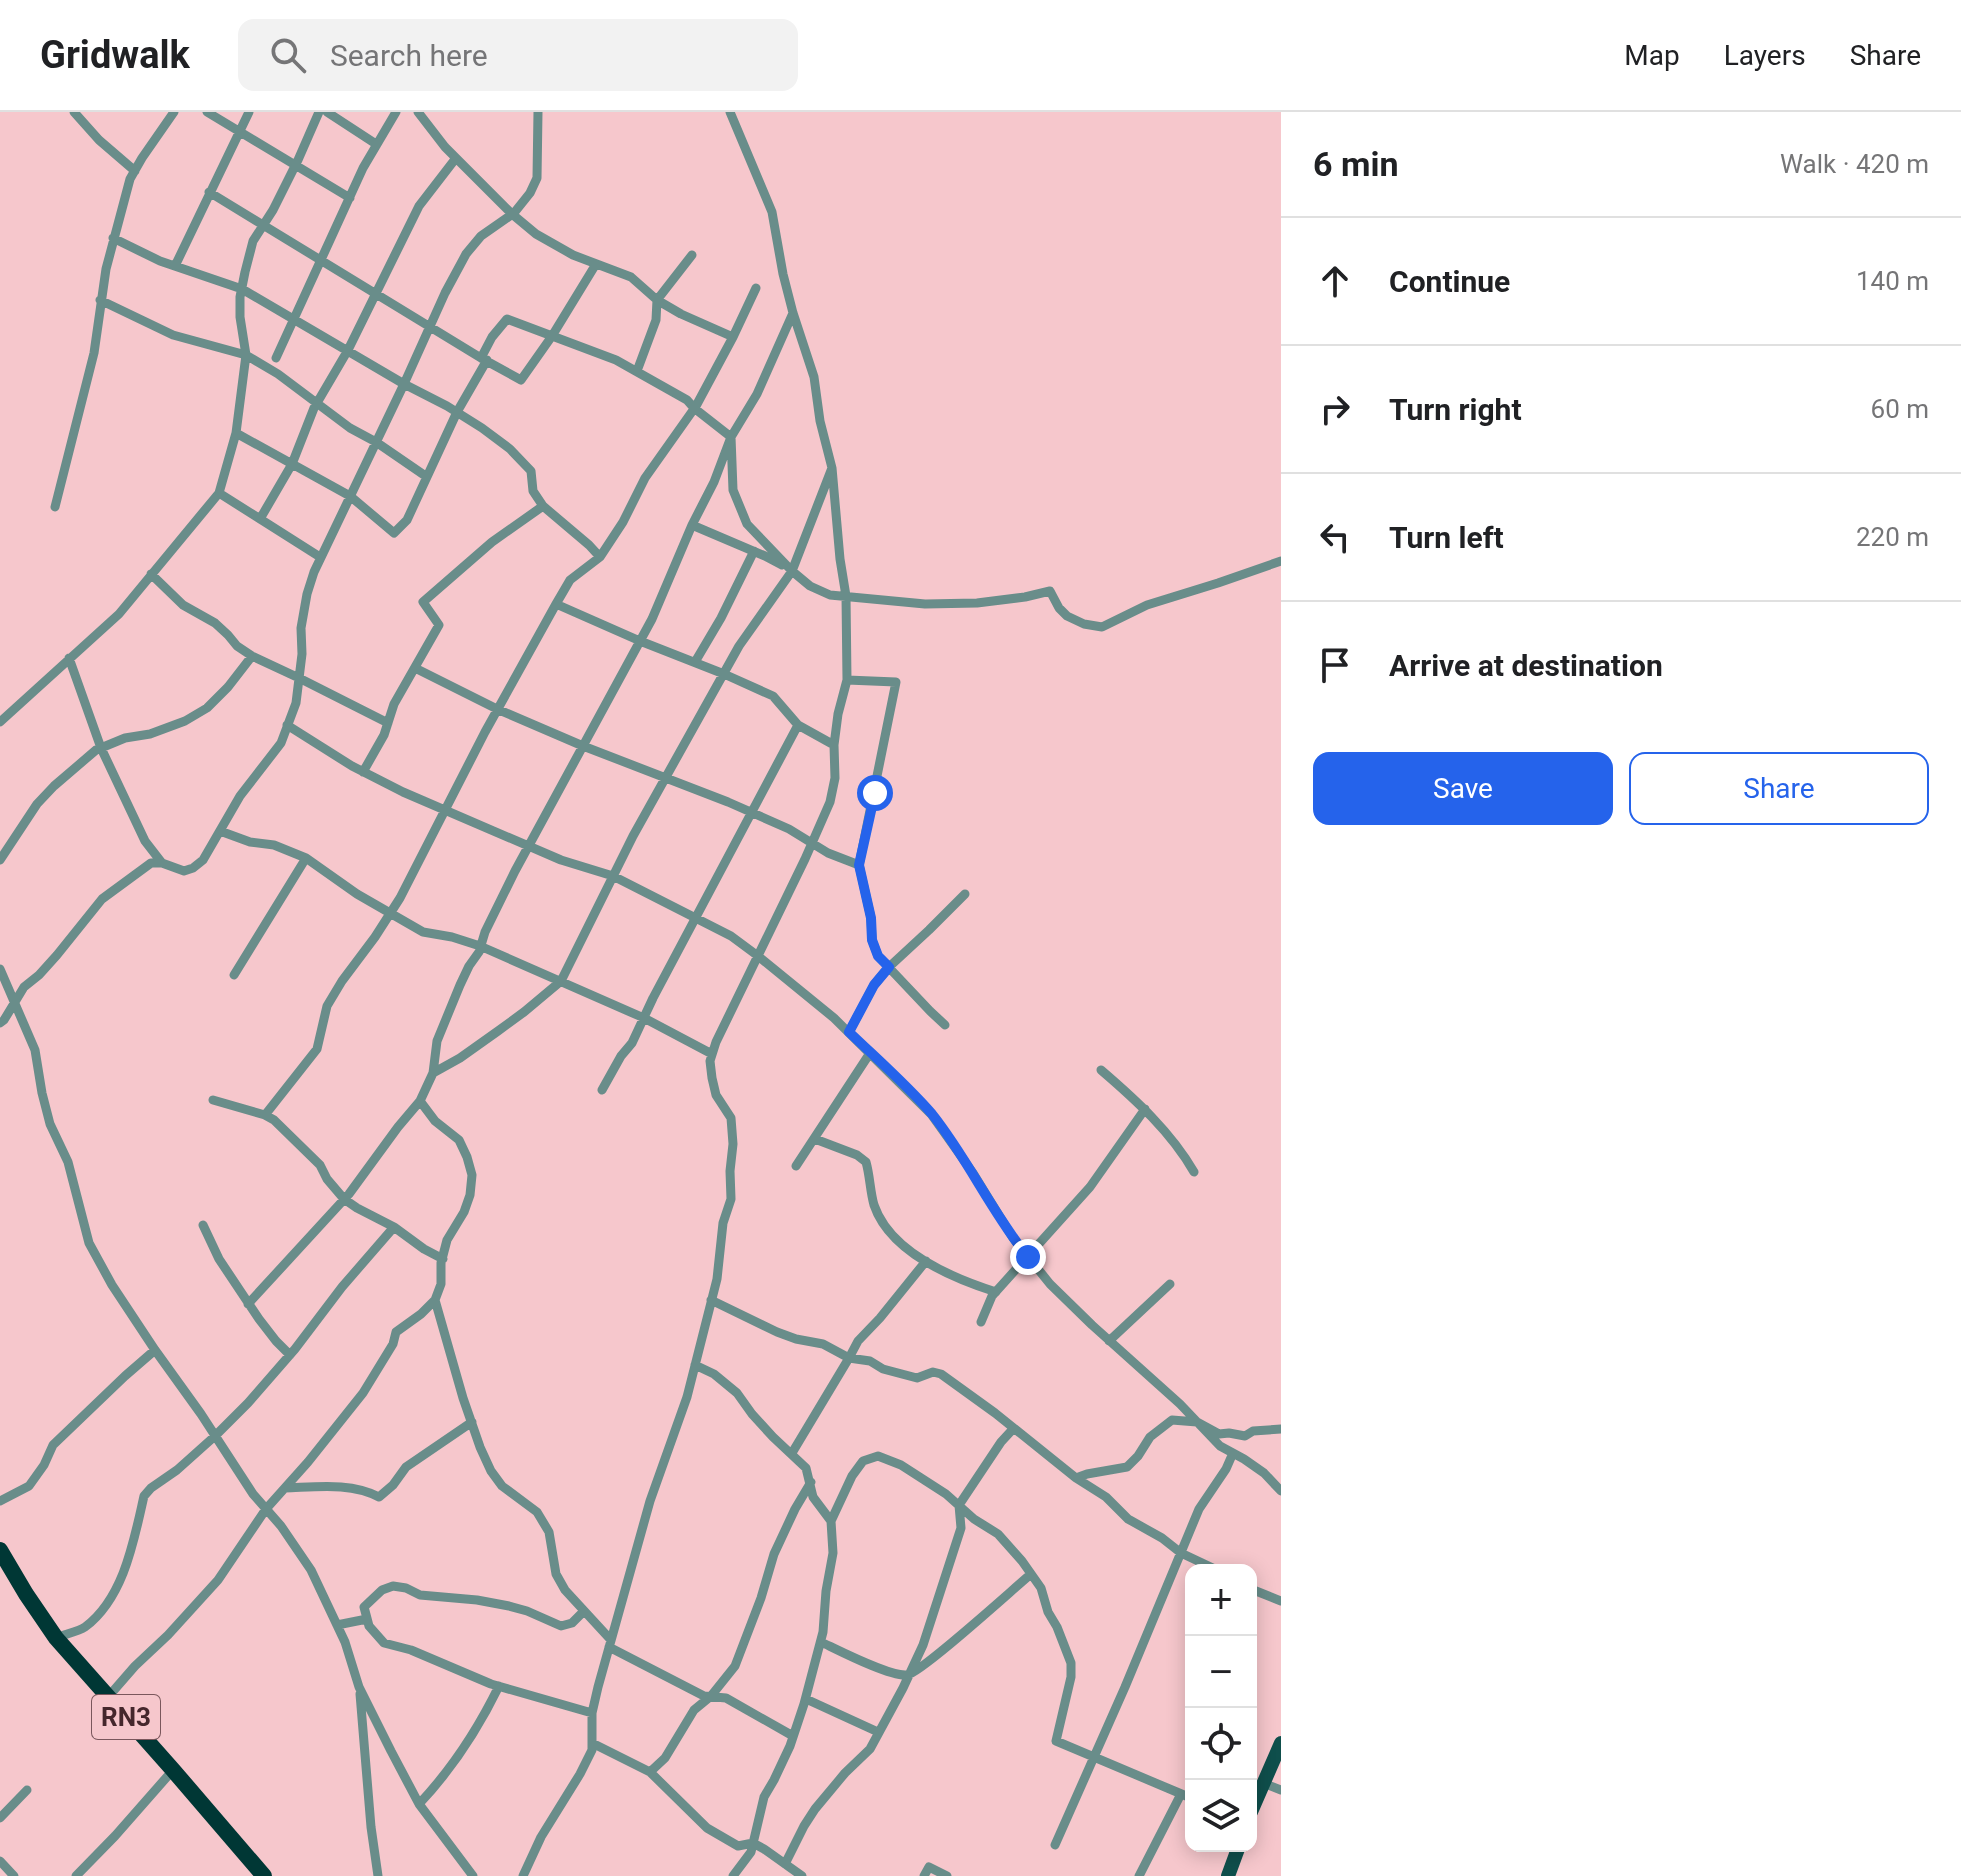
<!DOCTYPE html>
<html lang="en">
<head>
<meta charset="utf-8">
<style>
  :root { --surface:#fff; --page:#f2f2f2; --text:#202124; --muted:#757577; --line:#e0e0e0; --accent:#2563eb }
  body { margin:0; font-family:Roboto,sans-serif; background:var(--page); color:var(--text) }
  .controls { position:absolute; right:24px; bottom:24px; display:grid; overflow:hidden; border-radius:16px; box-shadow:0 4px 20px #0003 }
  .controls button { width:72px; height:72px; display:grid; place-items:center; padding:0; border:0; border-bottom:2px solid var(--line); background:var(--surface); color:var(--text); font:40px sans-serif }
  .stop { position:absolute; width:24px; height:24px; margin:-18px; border:6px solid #2563eb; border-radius:50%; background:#fff }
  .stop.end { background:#2563eb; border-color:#fff; box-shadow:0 2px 8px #0008 }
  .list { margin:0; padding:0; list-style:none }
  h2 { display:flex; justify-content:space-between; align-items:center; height:104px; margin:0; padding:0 32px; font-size:34px }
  h2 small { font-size:26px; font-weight:400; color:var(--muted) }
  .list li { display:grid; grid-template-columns:52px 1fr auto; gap:24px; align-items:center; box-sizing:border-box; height:128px; padding:0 32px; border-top:2px solid var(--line) }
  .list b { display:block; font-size:30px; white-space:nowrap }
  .list em { font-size:26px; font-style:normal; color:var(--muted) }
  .actions { display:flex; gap:16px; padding:24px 32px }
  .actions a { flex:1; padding:18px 0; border:2px solid var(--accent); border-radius:16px; text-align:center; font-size:28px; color:var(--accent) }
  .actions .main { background:var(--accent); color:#fff }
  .icon { flex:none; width:44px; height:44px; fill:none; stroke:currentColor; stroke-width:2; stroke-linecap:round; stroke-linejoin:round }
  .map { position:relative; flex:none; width:1281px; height:1764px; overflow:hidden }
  header { display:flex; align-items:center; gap:48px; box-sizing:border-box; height:112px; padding:0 40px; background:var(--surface); border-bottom:2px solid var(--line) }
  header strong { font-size:38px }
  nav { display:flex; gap:44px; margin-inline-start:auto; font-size:28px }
  .search { width:560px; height:72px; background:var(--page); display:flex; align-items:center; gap:20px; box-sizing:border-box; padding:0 28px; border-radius:16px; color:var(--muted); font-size:30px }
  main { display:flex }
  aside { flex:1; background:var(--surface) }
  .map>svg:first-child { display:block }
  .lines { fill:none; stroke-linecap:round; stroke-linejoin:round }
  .street { stroke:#698d8a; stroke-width:9 }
  .primary { stroke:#0f4f4c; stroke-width:14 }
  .highway { stroke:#003735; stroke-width:16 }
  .route { stroke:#2563eb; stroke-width:10 }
  .labels { text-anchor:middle; stroke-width:8; stroke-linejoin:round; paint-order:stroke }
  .shield { fill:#f6c7cc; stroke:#7a575c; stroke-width:2 }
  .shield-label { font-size:26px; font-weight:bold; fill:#45272c }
</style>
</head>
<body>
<header>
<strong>Gridwalk</strong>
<div class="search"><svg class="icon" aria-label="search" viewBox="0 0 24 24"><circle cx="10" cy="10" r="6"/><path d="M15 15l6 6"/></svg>Search here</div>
<nav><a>Map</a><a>Layers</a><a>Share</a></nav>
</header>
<main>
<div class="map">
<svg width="1281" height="1764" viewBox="0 0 1281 1764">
  <rect width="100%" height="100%" fill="#f6c7cc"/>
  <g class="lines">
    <path class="street" d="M74,0L99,28L135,59
      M207,0L350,86
      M327,0L376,32
      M418,0L445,35L512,102L536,122L573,143L631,165L657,188L681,202L733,225
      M209,80L481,246L521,268L552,224L596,152
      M113,126L160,149L242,177L404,272L447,294L482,316L510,337L531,359L533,379L543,394L589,433L600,445
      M175,154L249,0
      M100,188L173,223L246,243L278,262L350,316L376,330L427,365
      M276,246L363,56L396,0
      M481,246L492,225L507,207L616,248L687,288L694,296L731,325L733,378L747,412L792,459L810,474L830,483L925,492L977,491L1025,485L1050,479L1059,496L1067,504L1084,512L1102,515L1147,493L1218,471L1281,449
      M637,259L656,208L657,188L692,143
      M236,321L350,384L394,421L407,408L457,300L487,248
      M219,381L320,445
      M55,395L94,241L106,157L130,67L142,46L174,0
      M260,407L292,352L314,296L348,238L419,94L456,46
      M692,413L765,444L782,453
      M151,462L183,493L215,511L228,523L237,534L252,544L299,566L388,611
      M556,492L640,529L724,562L773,584L798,613L834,633
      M69,546L101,636L145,729L162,751
      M695,550L721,506L754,439
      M415,556L497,597L583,634L728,690L789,717L828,741L859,753
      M847,568L896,570L859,753L871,806L872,828L878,844L930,899L945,913
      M0,610L119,502L219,381L236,321L246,243L240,205V185L245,160L253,129L273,98L298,48L319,0
      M287,613L352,654L403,680L561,748L613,764L731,824L758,844L834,906L931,1002L973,1061L1013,1126L1050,1172L1092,1213L1180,1292L1220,1334L1244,1347L1264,1361L1281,1379
      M363,660L384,623L394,592L439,513L423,490L492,430L543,394
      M220,719L250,730L274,733L306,746L357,782L423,820L452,825L480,834L644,906L712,942
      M0,748L37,692L54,674L96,638L125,626L150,622L185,609L207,596L228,575L252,544
      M0,857L35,938L42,981L50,1012L68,1050L89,1131L112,1173L155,1238L201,1302L253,1382L281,1414L311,1458L345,1530L359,1575L391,1639L419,1692L473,1764
      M234,863L306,746
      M0,911L4,908L24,875L39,863L57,843L102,787L151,751H162L184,759L193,756L203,748L240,684L281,631L296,591L302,542L301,516L307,482L314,460L404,272L445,181L466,142L481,124L514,101L530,81L537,66L538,0
      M849,920L874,873L889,855L929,818L965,782
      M1101,958C1136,988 1171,1020 1194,1060
      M433,961L460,946L498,919L524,900L561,869L633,724L739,534L792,459L832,356L820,309L814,265L793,201L783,162L772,100L730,0
      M602,978L621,944L632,931L653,886L798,613
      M213,988L265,1003L274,1008L320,1053L327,1067L344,1087L357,1096L394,1115L424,1137L443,1147
      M265,1003L317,937L327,894L342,869L375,825L400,786L485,620L556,492L570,468L600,445L623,410L645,366L696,294L733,225L756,176
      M815,1027L857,1043L866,1050C870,1064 870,1079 874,1093C890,1140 952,1166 996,1180
      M796,1054L870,941
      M203,1113L219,1147L259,1207L276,1229L290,1243
      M435,1188L463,1286L480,1335L491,1359L502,1374L537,1400L549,1420L556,1462L565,1478L611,1528
      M711,1188L777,1220L796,1227L823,1232L849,1246L858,1229L880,1206L926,1149
      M248,1192L349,1082L398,1015L420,989L433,961L437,929L460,873L469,854L479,840L485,820L515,759L652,507L692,413L714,370L731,325L757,282L793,201
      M981,1210L992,1184L1090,1075L1145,997
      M1109,1229L1170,1172
      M695,1253L714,1262L737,1281L752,1302L773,1325L806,1356L813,1385L831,1409
      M792,1341L849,1246L870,1249L883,1257L917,1266L933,1260L941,1262L995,1301L1076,1366L1106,1385L1128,1407L1162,1426L1181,1441L1217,1458
      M1076,1366L1087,1362L1127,1355L1138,1344L1150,1325L1172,1308L1197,1310L1219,1322L1229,1321L1245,1324L1253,1319L1281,1317
      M285,1376C316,1375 351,1370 379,1385L393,1373L406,1355L472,1310
      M0,1389L29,1374L44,1353L53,1333L125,1264L155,1238
      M1251,1477L1281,1489
      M584,1499L572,1511L561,1514L527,1499L509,1494L477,1488L420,1483L406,1476L393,1474L382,1478L364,1495L369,1514L384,1531L411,1538L491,1572L592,1601
      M337,1513L367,1507
      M56,1526C65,1522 77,1520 85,1515C124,1486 134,1428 144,1384L151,1376L177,1358L215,1324L248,1291L295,1237L342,1175L394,1115
      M821,1530C838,1538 890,1565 907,1563C922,1560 1013,1477 1031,1462
      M609,1535L704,1584L726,1586L793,1624
      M360,1582L371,1715L378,1764
      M108,1585L135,1554L168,1523L218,1468L266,1397L308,1350L363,1281L393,1232L396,1220L421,1202L435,1188L441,1172V1151L447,1128L464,1100L470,1083L472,1063L467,1045L459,1028L435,1009L420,989
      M806,1587L878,1620
      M592,1631L650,1660L707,1716L738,1734L753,1731L764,1737L802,1764
      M650,1660L665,1646L694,1598L711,1584L735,1554L761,1486L774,1442L795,1397L811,1370
      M1263,1671L1281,1678
      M419,1692C452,1657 478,1617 499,1574
      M0,1706L27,1678
      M1055,1733L1125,1575L1199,1397L1226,1357L1233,1341
      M0,1749L14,1764
      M785,1752L804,1714L815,1697L845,1661L870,1637L903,1576L923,1533L961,1416L959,1393L1001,1330L1013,1317
      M76,1764L115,1724L173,1658
      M523,1764L541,1725L580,1662L592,1638V1601L598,1575L650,1389L687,1285L717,1167L723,1111L731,1087L730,1059L733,1032L731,1006L716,983L712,966L710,949L716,930L805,747L830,690L835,666L834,633L838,602L847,568L846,484L840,447L832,356
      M733,1764L751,1740L764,1685L774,1668L790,1634L804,1592L823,1520L826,1479L833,1441L831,1409L852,1364L863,1349L878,1344L901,1353L946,1382L974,1407L998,1422L1022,1449L1041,1476L1048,1500L1057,1515L1071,1551V1565L1056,1629L1191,1686
      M924,1764L929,1755L947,1764
      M1139,1764L1181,1682"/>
    <path class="primary" d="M1251,1700L1281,1631
      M1228,1764L1239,1734"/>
    <path class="highway" d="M0,1438L26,1482L56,1526L173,1658L264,1764"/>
  </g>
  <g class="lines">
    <path class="route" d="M875,681L859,753L871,806L872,828L878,844L889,855L874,873L849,920C876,946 907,973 932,1002C968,1047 992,1101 1028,1145"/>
  </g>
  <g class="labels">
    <rect class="shield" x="92" y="1583" width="68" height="44" rx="6"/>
    <g class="shield-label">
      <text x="126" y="1614">RN3</text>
    </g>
  </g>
</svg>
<div class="controls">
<button>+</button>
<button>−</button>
<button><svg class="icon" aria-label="locate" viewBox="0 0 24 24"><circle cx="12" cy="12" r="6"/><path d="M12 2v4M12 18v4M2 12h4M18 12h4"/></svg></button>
<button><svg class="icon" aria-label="layers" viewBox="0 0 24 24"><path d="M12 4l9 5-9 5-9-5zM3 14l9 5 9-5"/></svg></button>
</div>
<div class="stop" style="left:875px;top:681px"></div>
<div class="stop end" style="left:1028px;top:1145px"></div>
</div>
<aside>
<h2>6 min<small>Walk · 420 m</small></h2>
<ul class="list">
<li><svg class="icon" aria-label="ahead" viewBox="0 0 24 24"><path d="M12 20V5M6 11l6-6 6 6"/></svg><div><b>Continue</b></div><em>140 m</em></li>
<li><svg class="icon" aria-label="right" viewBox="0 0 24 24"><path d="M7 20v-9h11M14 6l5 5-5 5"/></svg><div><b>Turn right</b></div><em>60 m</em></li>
<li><svg class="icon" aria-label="left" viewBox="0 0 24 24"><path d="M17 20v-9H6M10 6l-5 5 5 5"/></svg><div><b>Turn left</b></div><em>220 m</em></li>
<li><svg class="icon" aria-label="arrive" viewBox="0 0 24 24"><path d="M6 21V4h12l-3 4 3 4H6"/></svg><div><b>Arrive at destination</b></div></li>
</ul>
<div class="actions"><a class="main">Save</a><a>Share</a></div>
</aside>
</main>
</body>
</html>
